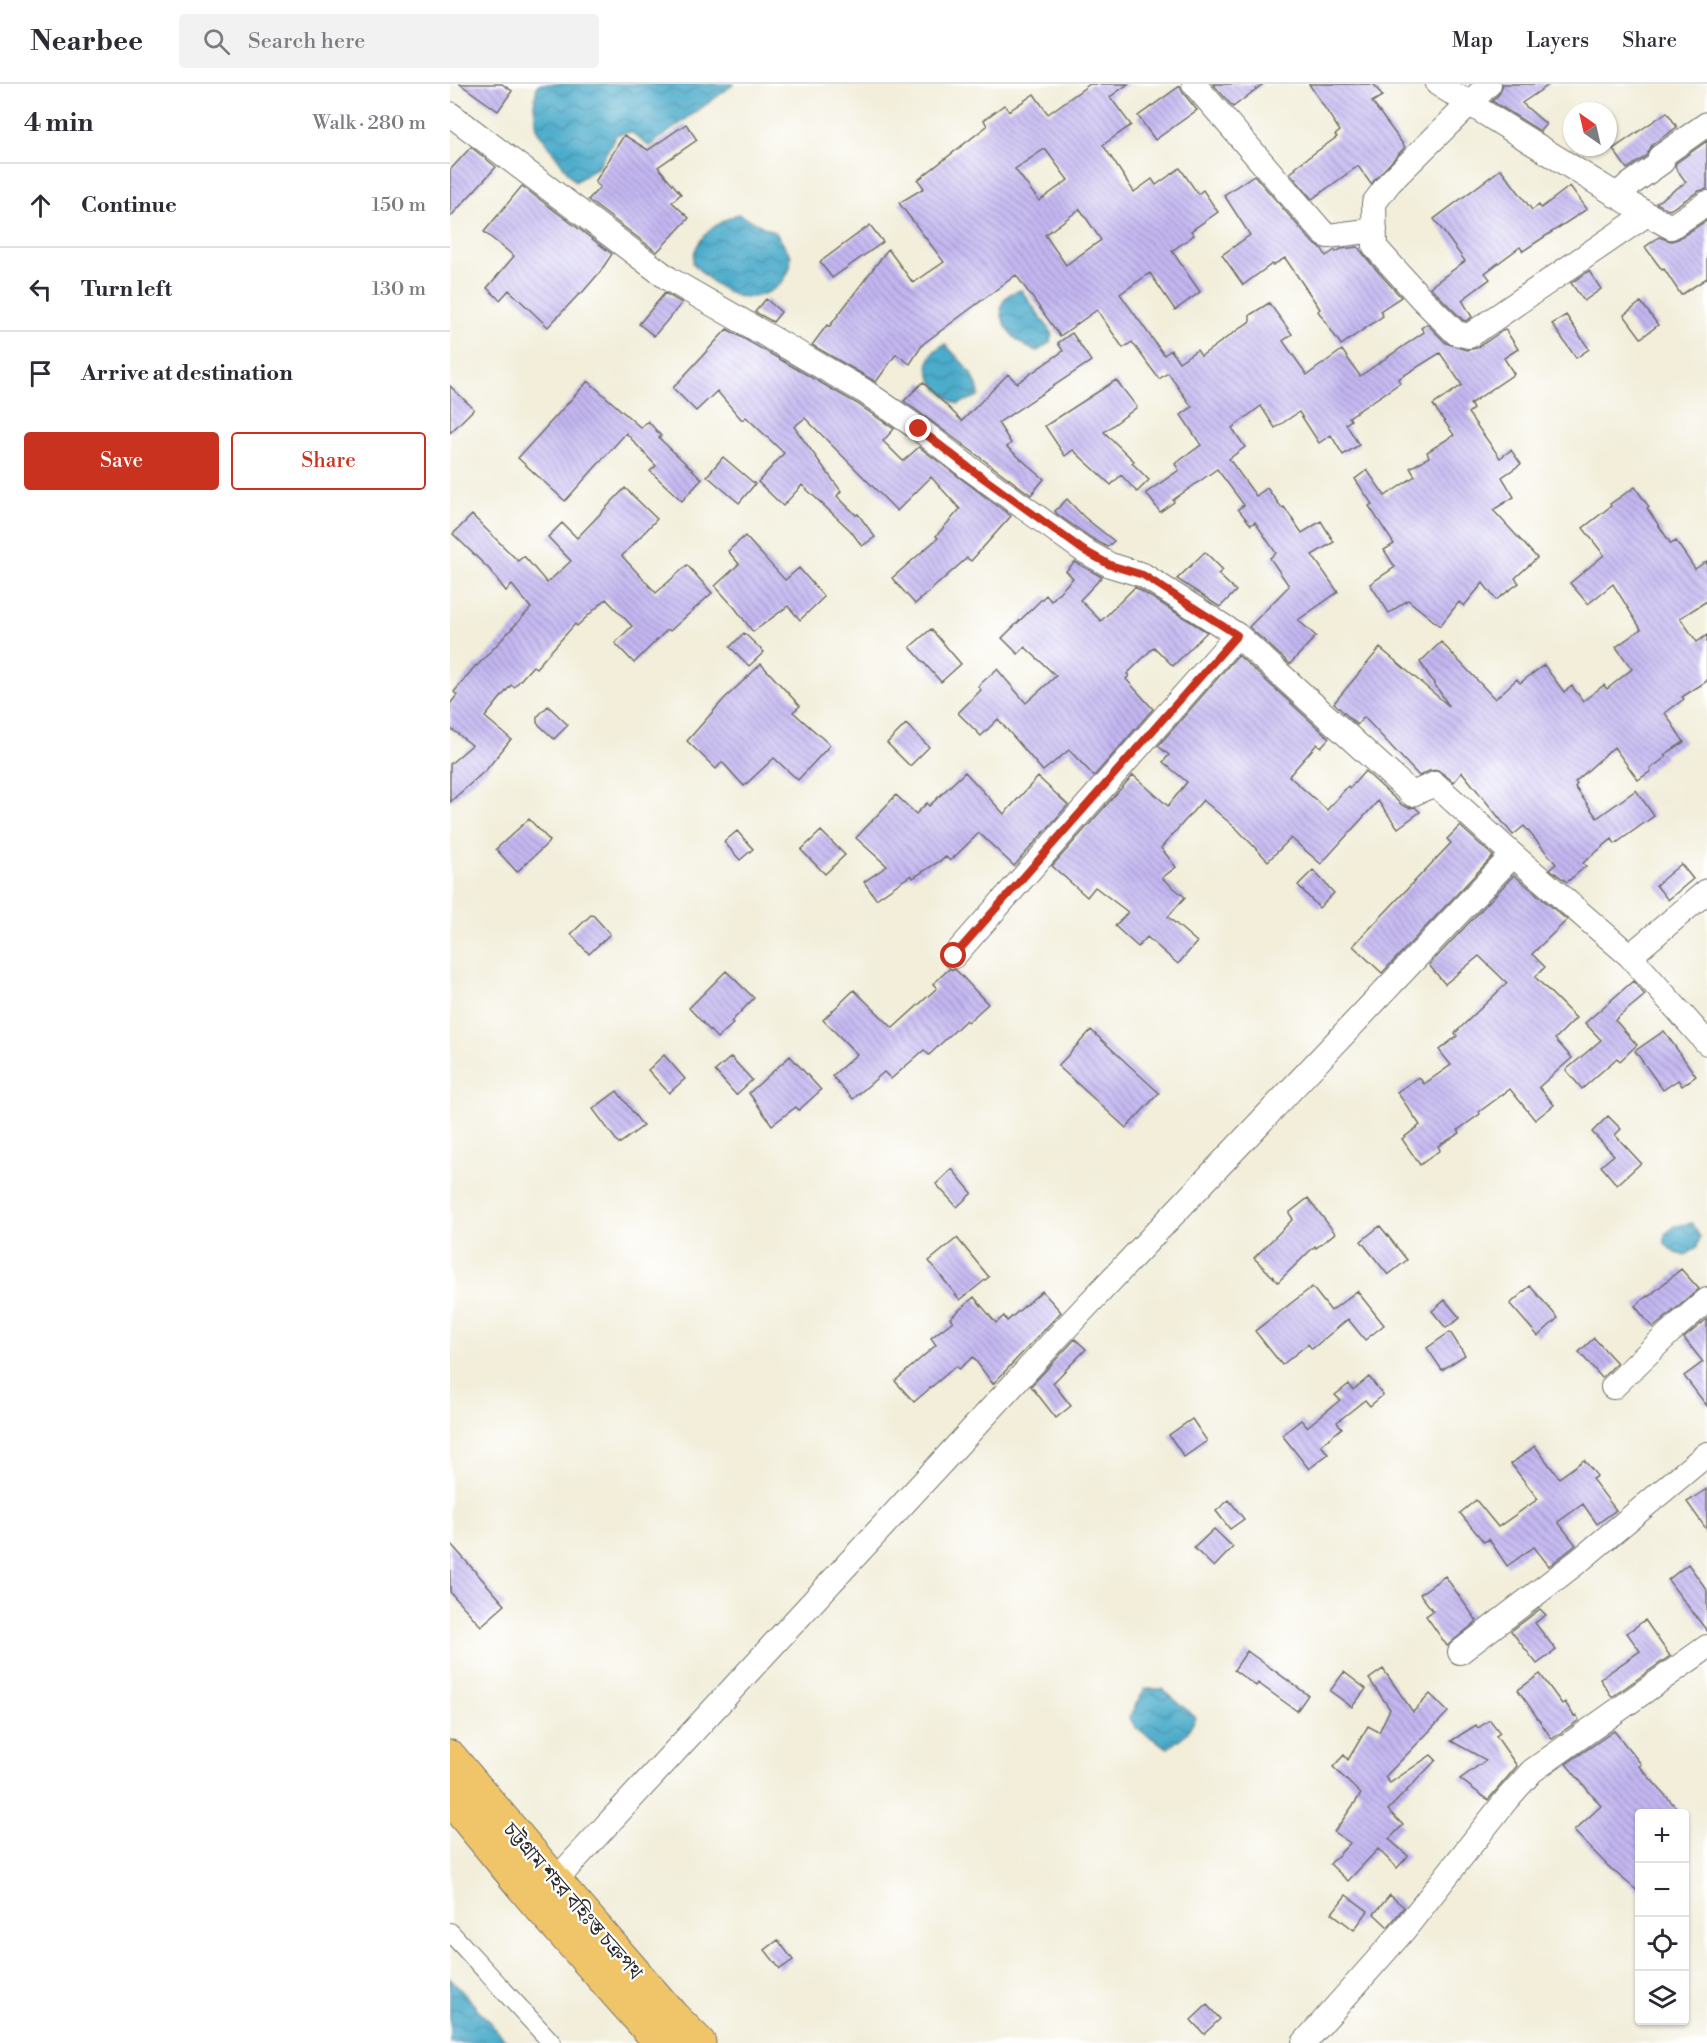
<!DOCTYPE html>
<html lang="en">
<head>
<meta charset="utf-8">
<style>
  :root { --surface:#fff; --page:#f2f2f3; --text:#2b2b33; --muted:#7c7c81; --line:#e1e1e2; --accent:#c8321e }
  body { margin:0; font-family:"Libre Bodoni","Noto Serif Bengali",serif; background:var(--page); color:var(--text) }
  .controls { position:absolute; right:18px; bottom:18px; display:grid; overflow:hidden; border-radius:6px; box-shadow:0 2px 4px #0004 }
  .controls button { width:54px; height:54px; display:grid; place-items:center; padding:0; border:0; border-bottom:2px solid var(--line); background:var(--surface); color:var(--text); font:30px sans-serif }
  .compass { position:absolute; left:1113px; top:18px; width:54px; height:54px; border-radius:50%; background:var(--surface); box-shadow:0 2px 4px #0004; rotate:326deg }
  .stop { position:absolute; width:18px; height:18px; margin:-14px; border:4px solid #c8321e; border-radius:50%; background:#fff }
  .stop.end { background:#c8321e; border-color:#fff; box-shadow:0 2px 6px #0008 }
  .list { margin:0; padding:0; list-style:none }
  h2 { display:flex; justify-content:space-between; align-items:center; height:78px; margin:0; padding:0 24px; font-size:26px }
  h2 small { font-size:20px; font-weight:400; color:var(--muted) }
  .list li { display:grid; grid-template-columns:39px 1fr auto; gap:18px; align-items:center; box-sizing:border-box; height:84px; padding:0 24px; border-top:2px solid var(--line) }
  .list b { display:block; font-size:22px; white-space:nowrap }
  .list em { font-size:20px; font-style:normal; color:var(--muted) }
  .actions { display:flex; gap:12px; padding:18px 24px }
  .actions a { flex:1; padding:14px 0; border:2px solid var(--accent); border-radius:6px; text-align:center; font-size:21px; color:var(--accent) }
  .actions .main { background:var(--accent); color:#fff }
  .icon { flex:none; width:33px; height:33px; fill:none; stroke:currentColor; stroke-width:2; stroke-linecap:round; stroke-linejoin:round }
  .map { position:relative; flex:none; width:1257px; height:1959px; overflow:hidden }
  header { display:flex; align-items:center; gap:36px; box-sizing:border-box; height:84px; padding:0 30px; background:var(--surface); border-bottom:2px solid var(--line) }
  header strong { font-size:28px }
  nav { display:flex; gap:33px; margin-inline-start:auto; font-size:21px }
  .search { width:420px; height:54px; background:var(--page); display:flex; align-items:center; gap:15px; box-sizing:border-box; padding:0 21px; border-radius:6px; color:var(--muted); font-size:22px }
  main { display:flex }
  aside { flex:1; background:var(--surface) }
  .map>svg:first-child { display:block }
  .water { fill:url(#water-waves); stroke:#3c6c7b; stroke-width:1.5 }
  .building { fill:url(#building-back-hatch); fill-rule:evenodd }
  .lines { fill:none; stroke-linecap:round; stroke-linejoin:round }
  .pedestrian-casing { stroke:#716f68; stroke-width:20 }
  .minor-casing { stroke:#716f68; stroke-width:26 }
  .primary-casing { stroke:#716f68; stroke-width:35 }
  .pedestrian { stroke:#fff; stroke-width:18 }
  .minor { stroke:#fff; stroke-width:24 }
  .primary { stroke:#f0c469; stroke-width:33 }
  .route { stroke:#c8321e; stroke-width:8 }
  .labels { text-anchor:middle; stroke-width:4.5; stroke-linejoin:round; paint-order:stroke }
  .street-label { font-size:21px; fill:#2b2b2b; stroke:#fff }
</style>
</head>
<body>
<header>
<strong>Nearbee</strong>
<div class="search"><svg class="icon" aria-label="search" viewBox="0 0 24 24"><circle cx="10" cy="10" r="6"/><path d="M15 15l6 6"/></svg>Search here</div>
<nav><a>Map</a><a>Layers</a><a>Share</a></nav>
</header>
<main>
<aside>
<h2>4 min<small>Walk · 280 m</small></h2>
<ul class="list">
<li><svg class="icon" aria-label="ahead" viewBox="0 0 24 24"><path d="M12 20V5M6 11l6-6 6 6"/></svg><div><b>Continue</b></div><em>150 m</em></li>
<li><svg class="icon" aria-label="left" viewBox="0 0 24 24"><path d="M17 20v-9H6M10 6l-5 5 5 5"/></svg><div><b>Turn left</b></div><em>130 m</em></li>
<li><svg class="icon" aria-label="arrive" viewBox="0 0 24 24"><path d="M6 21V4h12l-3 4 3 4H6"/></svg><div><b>Arrive at destination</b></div></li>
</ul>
<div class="actions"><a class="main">Save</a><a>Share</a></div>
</aside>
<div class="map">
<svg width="1257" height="1959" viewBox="0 0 1257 1959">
  <defs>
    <pattern id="water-waves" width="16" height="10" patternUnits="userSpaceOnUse" patternTransform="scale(1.5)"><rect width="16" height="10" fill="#4caccb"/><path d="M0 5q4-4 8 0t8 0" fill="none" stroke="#3f8ca5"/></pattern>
    <pattern id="building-back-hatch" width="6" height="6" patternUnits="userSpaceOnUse" patternTransform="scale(1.5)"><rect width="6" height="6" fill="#c4b7f2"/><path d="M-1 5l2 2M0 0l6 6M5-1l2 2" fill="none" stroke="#9f95c4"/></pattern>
  </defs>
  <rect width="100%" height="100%" fill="#fff"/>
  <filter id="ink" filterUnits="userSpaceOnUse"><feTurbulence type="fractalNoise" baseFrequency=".0167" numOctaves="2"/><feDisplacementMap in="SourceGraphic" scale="12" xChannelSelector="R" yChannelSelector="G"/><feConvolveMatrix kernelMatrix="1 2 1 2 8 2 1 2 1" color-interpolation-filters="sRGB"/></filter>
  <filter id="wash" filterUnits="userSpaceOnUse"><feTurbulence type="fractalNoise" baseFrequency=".008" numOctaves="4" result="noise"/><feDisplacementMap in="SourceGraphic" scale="24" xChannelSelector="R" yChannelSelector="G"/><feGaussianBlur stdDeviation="1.35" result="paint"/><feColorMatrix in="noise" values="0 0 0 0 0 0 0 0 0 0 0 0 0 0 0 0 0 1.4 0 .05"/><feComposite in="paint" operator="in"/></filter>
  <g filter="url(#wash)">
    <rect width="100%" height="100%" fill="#f2eeda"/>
    <path class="water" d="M89,0H284L199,62L181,48L167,50L148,83L125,98L87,46L84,21L87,2Z
      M288,130L326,149L341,172C340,176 341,182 339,186C331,208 300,220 280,209C267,203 252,190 243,179C243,155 267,138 288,130Z
      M571,206L602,249L600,258L588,267C560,262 531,214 571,206Z
      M495,260C507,273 529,293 529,312L508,320C484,309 462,276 495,260Z
      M1242,1139L1250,1153L1247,1163L1235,1172L1224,1168L1215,1160V1150L1225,1142Z
      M695,1605H712L746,1634L737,1649L718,1664L686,1644L679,1633Z
      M0,1894L58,1959H0Z"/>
    <g id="blocks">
      <path class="building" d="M10,0H52L62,7L48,27Z
        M640,0H678L660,13L681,41L653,61L684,108L702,95L706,101L730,84L748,110L753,106L768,128L741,147L744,151L722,167L750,208L725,226L700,189L670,210L714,271L721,266L729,278L747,266L751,272L800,237V231L819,219L842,250L833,257L857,291L892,266L910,292L974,248L971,244L977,240L996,259L1016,266L1027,264L1055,245L1068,265L1054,274L1064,290L1020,320L1023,325L1018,329L1050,374L1061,366L1071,380L1052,393L1064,413L1043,426L1087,474L1065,494L1069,499L1046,516L1033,499L1014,522L1009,518L990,542L958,516L939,529L920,500L945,483L934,466L944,460L919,422L922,420L905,395L917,386L935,412L965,392L960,384L979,373L977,368L1004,351L983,321L1012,301L990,269L948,295L950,299L899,333L901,336L896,340L909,361L893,371L881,351L869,359L849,328L825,344L811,322L782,344L795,363L779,375L806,412L817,404L832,424L834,423L852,449L871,437L884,458L862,471L888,508L848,536L866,552L840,580L799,543L839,502L820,474L826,469L805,438L801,441L788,425L794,421L767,385L723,416L724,418L710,428L696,409L729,386L725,380L751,361L731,331L742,323L718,289L709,295L682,258L673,264L647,226L610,252L566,191L473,260L460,280L446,270L426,298L362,261L377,241L379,243L438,165L463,199L494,178L449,119L474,104L468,96L537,42L534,36L554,21L559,27L584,10L598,30ZM593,66H596L618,96L589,117L565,85ZM630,125L651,156L616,181L595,151Z
        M763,0H813L783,23Z
        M859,0H924L932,12L922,18L955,63L921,100L908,82L862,115L840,89L846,85L845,83L887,53L885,51L890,47Z
        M1053,0H1100L1072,19L1096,40L1090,47L1042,17L1049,10Z
        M730,2L733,9L747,26L705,56L688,32Z
        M1217,28L1227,43L1202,61L1196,72L1177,85L1163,65Z
        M236,40L247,56L208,83L231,110L222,118L239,134L207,168L138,116L150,103L145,98L174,51L198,66Z
        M1257,57V105L1249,107L1220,126L1206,119L1236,98L1225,83L1226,79Z
        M21,63L46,83L0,133V86Z
        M1051,85L1082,126L1089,121L1091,124L1120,102L1137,125L1073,167L1070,163L1035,189L1040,195L1012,216L1022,233L1016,237L1013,236L980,203L1015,177L984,135Z
        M804,91L863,159L872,165L876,172L885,166L886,168L891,165L908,163L923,182L951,213L930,227L933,232L891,261L868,227L870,225L835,174L823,181L822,180L793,201L772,171L800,151L774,111Z
        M72,102L162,170L150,188L131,210L130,209L98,243L59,206L50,216L37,204L64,172L34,148Z
        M1257,136V194L1231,211L1214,185L1212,186L1195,163L1209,153L1221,157L1228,155Z
        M420,141L433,158L382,194L370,178Z
        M1139,187L1151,205L1134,217L1121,199Z
        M215,209L232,219L204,252L189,240Z
        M316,215L331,228L323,238L305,228Z
        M1191,218L1208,241L1191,254L1174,231Z
        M1116,231L1139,265L1126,274L1102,240Z
        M277,245L406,319L444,345L433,357L453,377L469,363L561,432L521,477L517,474L465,520L442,494L488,454L486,452L510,425L481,393L447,427L355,334L344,343L391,407L387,412L406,431L408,430L425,453L412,462L400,446L352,401L333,422L308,398L334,369L296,333L292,336L267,307L246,327L223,304Z
        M622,249L641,277L548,339L561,359L557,363L594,395L581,411L454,317L473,298L512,337L558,290L567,299L613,267L608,259Z
        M666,296L687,323L654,348L684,377L682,379L699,396L687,408L671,391L661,401L623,366L615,372L595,342Z
        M138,297L191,344L198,337L211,352L209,354L252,395L232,417L200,387L206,382L176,349L115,417L68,374Z
        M0,302L24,325L0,349Z
        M273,373L305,400L289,419L257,392Z
        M1185,403L1199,423L1197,424L1221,460L1226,457L1245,485L1257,477V517L1230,534L1247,558L1257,551V597L1232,613L1234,615L1215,629L1234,658L1214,671L1216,673L1200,685L1201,687L1188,696L1164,663L1125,698L1127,700L1125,703L1147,734L1186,706L1204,732L1165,760L1162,755L1133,779L1136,782L1117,798L1100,785L1106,780L1074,742L1063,751L1012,688L1004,698L988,686L979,687L969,692L914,633L907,641L884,619L930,564L999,622L970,578L991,558L1045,615L1067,595L1070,599L1094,581L1114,608L1122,602L1133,617L1154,601L1157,605L1182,585L1166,563L1191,545L1163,500L1138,520L1120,499L1154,471L1133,444L1161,422L1160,420Z
        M175,404L207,435L172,472L206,509L237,481L262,509L220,547L218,545L184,579L165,559L182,542L156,515L127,542L125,540L86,584L83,582L64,603L61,601L35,633L61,655L37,685L0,718V680L22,661L0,644V620L7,611L4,608L26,581L27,582L81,524L62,501L56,507L39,485L3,450L22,431L68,477L74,472L97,499L121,477L98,453L112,439L127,454Z
        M617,415L634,433L664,457L657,463L641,454L607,430L605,427Z
        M295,452L335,496L349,484L374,513L350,536L338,522L303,548L285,524L265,502L289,480L278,467Z
        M755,468L773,486L768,490L786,507L770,523L727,495Z
        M625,478L652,493L630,516L651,537L685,503L757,548L723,582L704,563L677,590L679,592L676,595L703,625L644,692L619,666L593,687L548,635L531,652L508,629L531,606L528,602L547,585L576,619L606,592L575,563L568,570L552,554L596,511L601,517L623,494L616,487Z
        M481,545L511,580L491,598L460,563Z
        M294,549L314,568L299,582L280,563Z
        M788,571L879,654L871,663L867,660L839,692L877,726L898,702L900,704L915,687L952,721L959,724L965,723L970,728L948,744L928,717L871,780L841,754L818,777L788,746L753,716L711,764L726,783L712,794L735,813L718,833L747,858L728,880L697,853L688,863L665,842L678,828L645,803L637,813L602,782L683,691L718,722L737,698L713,678L719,671L708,662Z
        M311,580L350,622L343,628L380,661L348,696L324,674L294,702L272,678L266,685L237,657L274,615Z
        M98,622L118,641L104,655L87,639V633Z
        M456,640L479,663L460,682L437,659Z
        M515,688L554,730L588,693L618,721L564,782L529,749L500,777L496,773L463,794L461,791L426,815L414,798L437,782L406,754L446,711L466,730L477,719L479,722Z
        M79,735L100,757L67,788L46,765Z
        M1010,742L1043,772L932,889L903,862L1001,759L997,755Z
        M287,747L303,765L290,776L274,758Z
        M371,747L395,771L375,790L351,766Z
        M1231,780L1243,795L1218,816L1206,801Z
        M863,786L884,809L869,824L848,801Z
        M1064,791L1117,836L1082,870L1095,883L1085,893L1126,934L1105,955L1122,974L1089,1003L1104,1021L1085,1036L1060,1005L1029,1028L1030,1030L1008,1046L1010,1049L988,1062L990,1066L970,1081L952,1055L970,1041L947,1008L969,993L974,1000L1001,981L989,966L1007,952L1005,949L1057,899L1029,872L995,900L979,881Z
        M142,830L160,850L139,870L121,850Z
        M499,885L506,886L538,920L518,938L516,936L479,971L474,966L441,995L434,988L403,1015L382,992L407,970L373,936L404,906L443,944L487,904L483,900Z
        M276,887L304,914L281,938L283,940L267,954L239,924Z
        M1183,897L1195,911L1165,936L1187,961L1170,977L1167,974L1132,1005L1116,986L1151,956L1135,939Z
        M641,946L709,1009L676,1044L608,982Z
        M1214,947L1246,992L1232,1002L1228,996L1213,1006L1185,967Z
        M214,971L235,995L219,1009L198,986Z
        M340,972L371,1006L349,1026L346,1023L322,1041L299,1009Z
        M281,973L302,996L286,1011L265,987Z
        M167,1007L193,1042L169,1060L143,1025Z
        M1158,1032L1171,1045L1165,1051L1191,1079L1167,1101L1151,1082L1164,1071L1142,1048Z
        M502,1085L522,1109L507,1123L486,1100Z
        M858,1114L885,1149L866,1164L865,1162L828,1198L804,1174L843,1135L839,1129Z
        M930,1142L957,1176L938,1191L911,1157Z
        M507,1154L539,1193L510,1216L479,1177Z
        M1231,1185L1249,1205L1203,1244L1185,1222L1197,1212L1198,1213Z
        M1080,1202L1108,1234L1088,1252L1060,1220Z
        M862,1203L881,1227L907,1207L934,1241L915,1256L898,1235L862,1265L858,1260L832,1281L805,1247Z
        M592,1207L611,1228L543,1300L523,1273L509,1285L506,1282L464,1318L445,1297L486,1261L481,1254L503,1237L500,1234L524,1213L546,1239L554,1232L557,1237Z
        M995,1216L1010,1234L996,1244L982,1227Z
        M1257,1235V1322L1234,1292L1253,1278L1234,1254Z
        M1000,1248L1015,1271L992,1286L977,1264Z
        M1144,1254L1167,1279L1152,1294L1129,1268Z
        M625,1255L636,1265L603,1299L621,1322L606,1334L581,1302Z
        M919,1293L933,1311L920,1322L915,1316L887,1338L892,1344L871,1361L878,1370L859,1385L832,1351L851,1336L857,1343L890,1316L885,1311L899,1300L903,1306Z
        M742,1335L757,1357L734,1373L719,1351Z
        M1085,1362L1109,1394L1134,1376L1147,1392L1142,1395L1166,1426L1147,1440L1133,1420L1108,1438L1126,1461L1121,1465L1099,1482L1084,1463L1057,1482L1039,1455L1034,1458L1010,1429L1026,1416L1048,1443L1088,1415L1061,1380Z
        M1257,1405V1446L1237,1418Z
        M779,1416L794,1435L780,1445L766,1427Z
        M764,1445L783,1463L764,1483L744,1464Z
        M0,1459L55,1521L31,1542L0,1508Z
        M1238,1480L1257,1506V1547L1218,1496Z
        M995,1492L1027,1537L997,1562L976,1532L983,1527L970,1510Z
        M1090,1525L1096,1531L1085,1539L1106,1566L1087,1580L1061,1547Z
        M1195,1536L1220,1572L1162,1613L1150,1595L1190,1567L1177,1549Z
        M797,1567L858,1611L847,1627L808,1599L806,1602L784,1586Z
        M933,1585L963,1628L980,1610L998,1628L935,1693L940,1699L981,1671L986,1676L938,1726L953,1741L939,1755L958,1772L947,1784L928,1765L898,1797L880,1780L900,1759L884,1748L911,1710L883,1683L894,1671L898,1676L918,1642L929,1648L940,1625L919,1595Z
        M894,1588L916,1605L902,1623L880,1607Z
        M1090,1590L1112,1620L1115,1618L1124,1632L1126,1631L1129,1636L1102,1655L1068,1606Z
        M1040,1636L1050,1649L1046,1652L1067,1682L1038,1716L1010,1695L1036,1676L1001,1657L1026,1641L1028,1644Z
        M1164,1647L1191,1680L1189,1682L1232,1730H1190V1809L1159,1783L1124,1747L1151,1722L1116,1680Z
        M896,1811L918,1827L904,1846L882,1829Z
        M940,1811L954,1823L938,1843L924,1830Z
        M328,1856L343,1876L330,1885L315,1866Z
        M757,1921L770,1935L754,1950L741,1936Z"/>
    </g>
  </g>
  <g filter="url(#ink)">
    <use href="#blocks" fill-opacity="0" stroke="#716f68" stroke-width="1.5"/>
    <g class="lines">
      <defs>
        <path id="pedestrian" d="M0,1848L102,1959"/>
        <path id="minor" d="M744,0L874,150L878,152L925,146
          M988,0L1197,130
          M1039,0L939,99L924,119L925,163L971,214L1006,249L1019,252L1197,130L1221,143L1257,119
          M0,30L219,195L414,307L469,345L518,383L633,466L660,481L693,491L787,551L962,710L985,700L1063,771L1180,872L1257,959
          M1165,111L1212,78L1210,73L1257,40
          M504,872L787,551
          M1180,872L1257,807
          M1163,1303L1220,1248L1257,1216
          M1010,1568L1130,1476L1257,1370
          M105,1797L612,1248L1063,771
          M854,1959L953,1847L1057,1715L1082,1687L1257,1563"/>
        <path id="primary" d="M0,1673L105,1797L222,1932L249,1959
          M0,1714L84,1816L211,1959"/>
      </defs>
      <use href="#pedestrian" class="pedestrian-casing"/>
      <use href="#minor" class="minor-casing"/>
      <use href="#primary" class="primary-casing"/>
      <use href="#pedestrian" class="pedestrian"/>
      <use href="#minor" class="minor"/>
      <use href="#primary" class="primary"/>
    </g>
  </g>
  <g class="lines" filter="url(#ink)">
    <path class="route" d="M469,345L518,383L633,466L660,481L693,491L787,551L504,872"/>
  </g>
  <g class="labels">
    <g class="street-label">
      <text transform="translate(123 1817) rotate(49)" y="7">চট্টগ্রাম শহর বহিঃস্ত চক্রপথ</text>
    </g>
  </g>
</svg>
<div class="controls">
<button>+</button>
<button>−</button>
<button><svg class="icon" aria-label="locate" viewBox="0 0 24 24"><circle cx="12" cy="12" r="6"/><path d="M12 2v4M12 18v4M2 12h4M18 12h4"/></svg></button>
<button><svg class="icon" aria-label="layers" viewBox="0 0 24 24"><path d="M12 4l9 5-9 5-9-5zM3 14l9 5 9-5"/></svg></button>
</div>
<svg class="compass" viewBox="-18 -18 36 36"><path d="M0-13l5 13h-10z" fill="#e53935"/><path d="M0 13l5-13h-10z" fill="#7c7c81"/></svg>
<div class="stop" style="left:504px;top:872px"></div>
<div class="stop end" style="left:469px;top:345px"></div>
</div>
</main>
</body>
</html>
